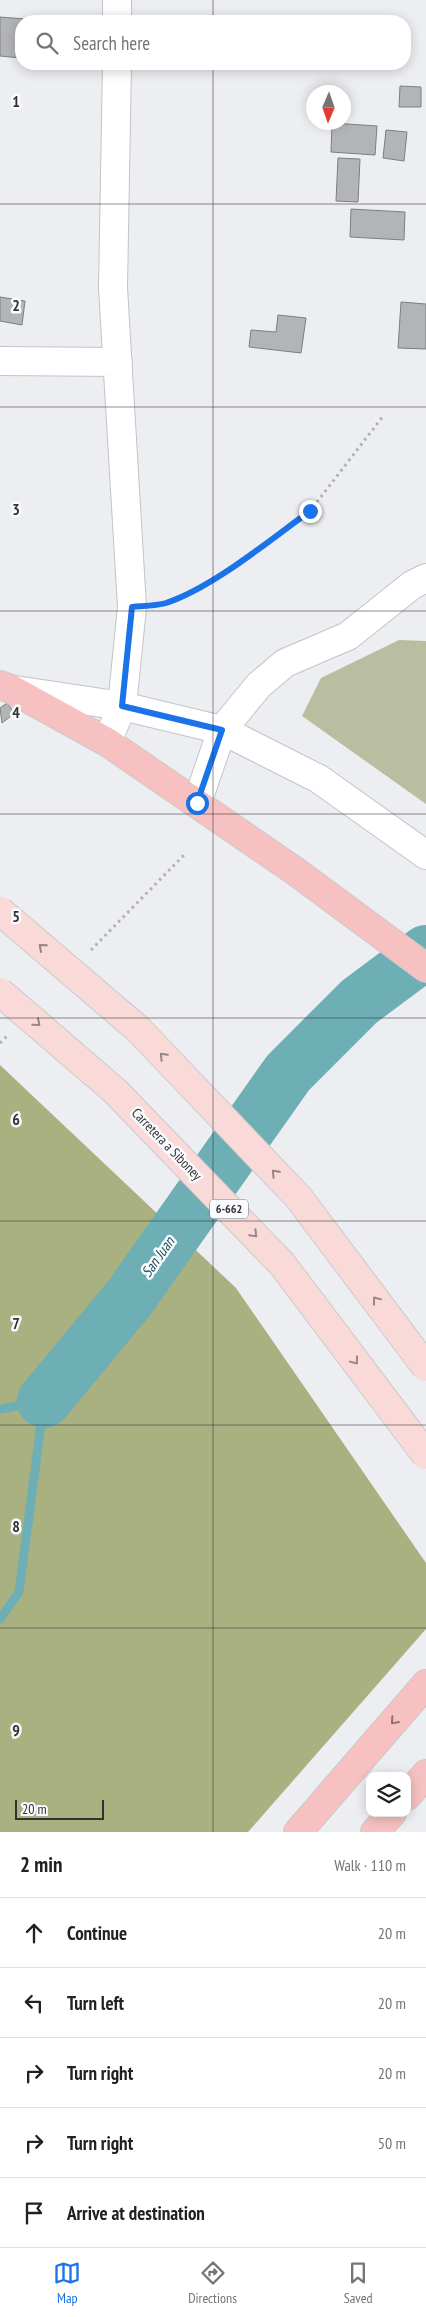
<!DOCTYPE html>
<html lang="en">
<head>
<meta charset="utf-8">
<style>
  :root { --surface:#fff; --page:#f2f2f2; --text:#202124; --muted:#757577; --line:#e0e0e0; --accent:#1a73e8 }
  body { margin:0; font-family:"PT Sans Narrow",sans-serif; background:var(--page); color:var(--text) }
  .controls { position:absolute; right:15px; bottom:15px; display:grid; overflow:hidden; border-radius:10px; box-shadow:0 2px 12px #0003 }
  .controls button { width:45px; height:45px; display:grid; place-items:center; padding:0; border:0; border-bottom:1px solid var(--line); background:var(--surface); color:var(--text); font:25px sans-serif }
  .compass { position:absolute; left:306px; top:85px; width:45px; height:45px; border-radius:50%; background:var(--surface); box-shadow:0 2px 12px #0003; rotate:182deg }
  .scale { position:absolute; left:15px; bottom:12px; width:89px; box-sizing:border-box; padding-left:5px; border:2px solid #323233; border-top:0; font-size:14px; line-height:18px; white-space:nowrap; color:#323233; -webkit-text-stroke:4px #fafbfe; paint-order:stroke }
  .stop { position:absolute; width:15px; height:15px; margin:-11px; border:4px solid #1a73e8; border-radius:50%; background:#fff }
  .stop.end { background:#1a73e8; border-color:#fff; box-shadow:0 1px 5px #0008 }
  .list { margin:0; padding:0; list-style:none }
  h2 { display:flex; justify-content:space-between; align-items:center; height:65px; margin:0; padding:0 20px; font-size:21px }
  h2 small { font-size:16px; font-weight:400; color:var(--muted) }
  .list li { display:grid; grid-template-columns:32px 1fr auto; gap:15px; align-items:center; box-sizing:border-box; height:70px; padding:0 20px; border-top:1px solid var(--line) }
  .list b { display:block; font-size:19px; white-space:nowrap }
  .list em { font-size:16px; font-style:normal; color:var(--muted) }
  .icon { flex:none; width:28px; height:28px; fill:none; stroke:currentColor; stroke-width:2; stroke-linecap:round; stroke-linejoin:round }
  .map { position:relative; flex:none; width:426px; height:1832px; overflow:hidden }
  .search { position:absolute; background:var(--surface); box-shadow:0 2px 12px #0003; left:15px; right:15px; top:15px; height:55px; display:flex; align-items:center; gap:12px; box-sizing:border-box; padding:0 18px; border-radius:20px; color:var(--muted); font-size:19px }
  .sheet { height:415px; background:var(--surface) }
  nav { display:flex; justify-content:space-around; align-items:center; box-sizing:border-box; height:70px; border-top:1px solid var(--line); background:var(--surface); font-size:14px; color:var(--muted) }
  nav a { display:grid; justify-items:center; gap:2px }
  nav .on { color:var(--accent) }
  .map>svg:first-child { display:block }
  .green { fill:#babea1 }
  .forest { fill:#aab180 }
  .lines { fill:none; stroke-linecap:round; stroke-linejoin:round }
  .stream { stroke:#6eaeb5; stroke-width:9 }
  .river { stroke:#6eaeb5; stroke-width:54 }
  .building { fill:#b3b4b6; stroke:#7d7e80 }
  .minor-casing { stroke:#c3c4c7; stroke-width:30 }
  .highway-casing { stroke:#cacaca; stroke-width:30 }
  .path { stroke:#b0b0b3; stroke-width:3; stroke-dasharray:2.5 4; stroke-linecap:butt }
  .minor { stroke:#fff; stroke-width:28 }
  .highway { stroke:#f6c1c0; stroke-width:28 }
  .major-bridge-casing { stroke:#cacaca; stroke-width:30; stroke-linecap:butt }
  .major-bridge { stroke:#fadad9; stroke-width:28 }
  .oneway { stroke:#968686 }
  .oneway2 { stroke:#8a7272 }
  .route { stroke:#1a73e8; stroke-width:6 }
  .grid { fill:none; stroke:#323233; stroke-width:1; stroke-opacity:0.55 }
  .labels { text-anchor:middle; stroke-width:5; stroke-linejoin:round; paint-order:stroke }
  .shield { fill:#fafbfe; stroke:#6e6e70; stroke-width:1 }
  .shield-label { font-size:12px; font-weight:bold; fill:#323233 }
  .street-label { font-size:14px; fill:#323233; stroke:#fafbfe }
  .water-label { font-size:15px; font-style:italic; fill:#195257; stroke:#fafbfe }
  .grid-label { font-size:16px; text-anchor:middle; font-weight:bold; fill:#323233; stroke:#fafbfe; stroke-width:5; stroke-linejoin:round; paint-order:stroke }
</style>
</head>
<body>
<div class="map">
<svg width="426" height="1832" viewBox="0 0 426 1832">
  <rect width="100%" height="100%" fill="#edeef1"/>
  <path class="green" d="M399,640L426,641V804L302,716L321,678Z"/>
  <path class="forest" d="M0,1065L236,1288L426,1563V1629L248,1832H0Z"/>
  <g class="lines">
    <path class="stream" d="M0,1409L44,1401L19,1592L0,1619"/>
    <path class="river" d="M44,1401L130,1297L288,1073L359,1002L426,952"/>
  </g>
  <path class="building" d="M0,17L51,21H21V58L0,56Z
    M400,86L421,87V107H399Z
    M332,123L377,126L375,155L331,152Z
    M386,130L407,132L404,161L383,158Z
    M338,158L360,159L358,202L336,201Z
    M351,209L405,212L404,240L350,237Z
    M0,297L25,301L22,325L0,321Z
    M401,302L426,304V349L398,348Z
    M278,315L306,318L301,353L249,347L251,330L276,332Z
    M7,703L15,713L2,723L0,708Z"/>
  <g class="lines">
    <defs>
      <path id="minor" d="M117,21V0
        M0,361L118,362
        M15,690L122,706L222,730L319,779L426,855
        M107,742L122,706L132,607L113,288L117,64
        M197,803L222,730L259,685L285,663L348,636L412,585L426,578"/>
      <path id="highway" d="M0,685L11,689L107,742L295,871L426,968
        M407,1796L426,1774
        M298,1832L426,1684
        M375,1832L392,1813"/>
    </defs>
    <use href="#minor" class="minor-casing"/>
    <use href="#highway" class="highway-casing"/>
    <path class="path" d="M160,604L185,595L224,572L310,511L384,415
      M91,950L186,853
      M0,1043L8,1035"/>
    <use href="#minor" class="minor"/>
    <use href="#highway" class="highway"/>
    <defs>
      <path id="major-bridge" d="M0,911L138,1029L299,1198L426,1367
        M0,992L115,1091L282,1264L426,1455"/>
    </defs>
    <use href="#major-bridge" class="major-bridge-casing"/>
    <use href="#major-bridge" class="major-bridge"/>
  </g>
  <defs><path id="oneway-chevron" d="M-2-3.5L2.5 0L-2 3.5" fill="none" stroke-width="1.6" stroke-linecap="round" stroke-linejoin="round" transform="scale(1.25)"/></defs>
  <g class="oneway">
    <use href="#oneway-chevron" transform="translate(42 947) rotate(-139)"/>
    <use href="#oneway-chevron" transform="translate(37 1023) rotate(41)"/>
    <use href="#oneway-chevron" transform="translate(163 1056) rotate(-134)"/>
    <use href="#oneway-chevron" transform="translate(275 1173) rotate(-134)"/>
    <use href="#oneway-chevron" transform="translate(254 1234) rotate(46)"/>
    <use href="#oneway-chevron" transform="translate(376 1300) rotate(-127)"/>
    <use href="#oneway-chevron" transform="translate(355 1361) rotate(53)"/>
  </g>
  <use class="oneway2" href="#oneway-chevron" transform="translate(394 1721) rotate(131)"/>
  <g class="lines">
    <path class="route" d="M197,803L222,730L122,706L132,607C143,606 156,606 166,603C212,588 270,540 310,511"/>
  </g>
  <path class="grid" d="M213,0V21M213,64V1832M0,204H426M0,407H426M0,611H426M0,814H426M0,1018H426M0,1221H426M0,1425H426M0,1628H426"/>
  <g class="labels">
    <rect class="shield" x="210" y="1199.5" width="38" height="19" rx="4"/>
    <g class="shield-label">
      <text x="229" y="1213">6-662</text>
    </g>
    <g class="street-label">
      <text transform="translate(167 1144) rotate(46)" y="5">Carretera a Siboney</text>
    </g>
    <g class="water-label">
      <text transform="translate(158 1257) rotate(-55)" y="5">San Juan</text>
    </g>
  </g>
  <g class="grid-label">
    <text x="16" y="107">1</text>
    <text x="16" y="311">2</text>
    <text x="16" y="515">3</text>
    <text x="16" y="718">4</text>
    <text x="16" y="922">5</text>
    <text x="16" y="1125">6</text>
    <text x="16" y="1329">7</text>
    <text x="16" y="1532">8</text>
    <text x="16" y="1736">9</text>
  </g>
</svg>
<div class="controls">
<button><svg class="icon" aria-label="layers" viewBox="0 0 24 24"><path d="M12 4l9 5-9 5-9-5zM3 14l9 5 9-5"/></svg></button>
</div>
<svg class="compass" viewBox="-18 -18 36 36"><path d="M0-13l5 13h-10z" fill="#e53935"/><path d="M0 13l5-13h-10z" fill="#757577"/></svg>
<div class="scale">20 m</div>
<div class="stop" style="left:197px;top:803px"></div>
<div class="stop end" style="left:310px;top:511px"></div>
<div class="search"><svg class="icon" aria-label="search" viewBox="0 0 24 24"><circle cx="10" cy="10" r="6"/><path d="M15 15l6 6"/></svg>Search here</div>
</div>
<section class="sheet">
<h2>2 min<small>Walk · 110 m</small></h2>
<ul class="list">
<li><svg class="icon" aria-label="ahead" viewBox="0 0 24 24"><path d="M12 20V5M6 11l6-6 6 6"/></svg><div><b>Continue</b></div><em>20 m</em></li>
<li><svg class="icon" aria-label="left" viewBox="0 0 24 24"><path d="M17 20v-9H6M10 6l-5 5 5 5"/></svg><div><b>Turn left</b></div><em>20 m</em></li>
<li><svg class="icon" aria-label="right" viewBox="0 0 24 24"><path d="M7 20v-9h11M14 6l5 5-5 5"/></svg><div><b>Turn right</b></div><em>20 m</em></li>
<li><svg class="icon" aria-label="right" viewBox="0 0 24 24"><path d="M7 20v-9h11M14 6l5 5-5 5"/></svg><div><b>Turn right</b></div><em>50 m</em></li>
<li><svg class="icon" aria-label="arrive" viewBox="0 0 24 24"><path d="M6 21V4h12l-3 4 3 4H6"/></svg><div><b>Arrive at destination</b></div></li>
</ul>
</section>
<nav>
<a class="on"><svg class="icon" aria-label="map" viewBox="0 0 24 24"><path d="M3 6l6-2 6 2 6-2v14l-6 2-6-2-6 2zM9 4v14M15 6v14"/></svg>Map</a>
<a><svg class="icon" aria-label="directions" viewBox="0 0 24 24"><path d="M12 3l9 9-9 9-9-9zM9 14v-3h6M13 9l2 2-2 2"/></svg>Directions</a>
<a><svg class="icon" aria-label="saved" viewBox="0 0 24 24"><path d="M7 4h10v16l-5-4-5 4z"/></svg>Saved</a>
</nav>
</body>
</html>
